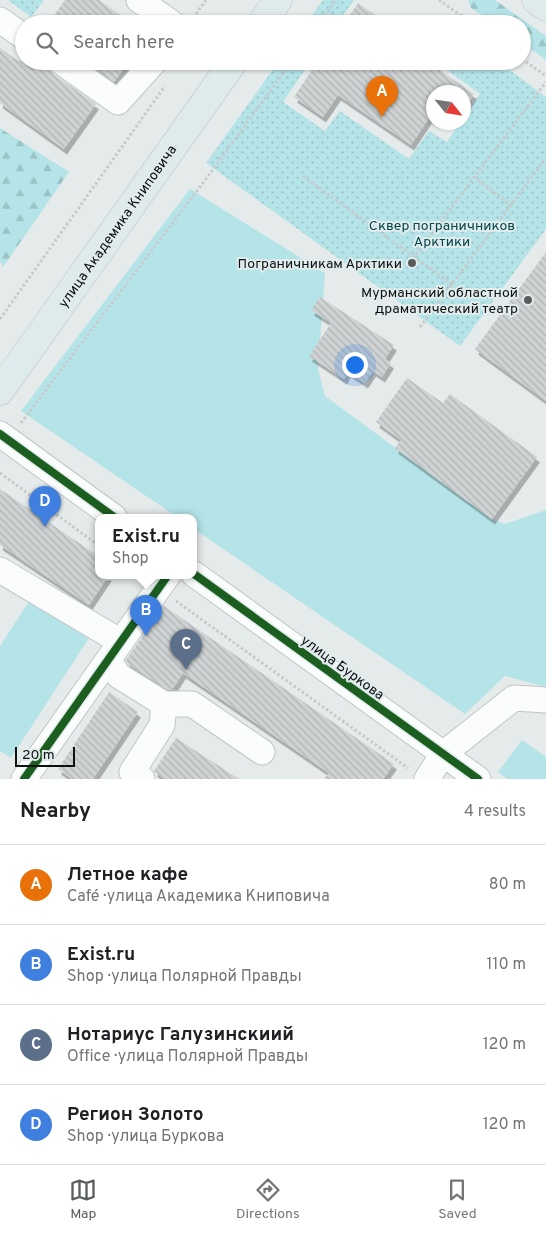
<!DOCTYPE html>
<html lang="en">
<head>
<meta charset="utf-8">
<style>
  :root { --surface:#fff; --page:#f2f2f2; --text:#202124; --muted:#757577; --line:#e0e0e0; --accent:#595d5e }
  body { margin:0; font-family:Overpass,sans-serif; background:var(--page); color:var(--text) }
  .compass { position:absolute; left:426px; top:85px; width:45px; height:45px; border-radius:50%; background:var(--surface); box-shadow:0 1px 4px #0004; rotate:120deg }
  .scale { position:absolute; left:15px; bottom:12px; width:60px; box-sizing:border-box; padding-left:5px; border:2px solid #0e1112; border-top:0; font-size:14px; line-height:18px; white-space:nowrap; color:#0e1112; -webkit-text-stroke:4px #e2eced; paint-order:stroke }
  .you { position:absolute; left:354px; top:364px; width:18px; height:18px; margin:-12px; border:4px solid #fff; border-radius:50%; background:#1a73e8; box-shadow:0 0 0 8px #1a73e833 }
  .badge { display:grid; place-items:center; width:32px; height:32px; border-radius:50%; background:var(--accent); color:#fff; font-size:16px; font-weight:700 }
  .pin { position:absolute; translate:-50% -41px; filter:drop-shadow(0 1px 2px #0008) }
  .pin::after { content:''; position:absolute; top:26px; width:18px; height:15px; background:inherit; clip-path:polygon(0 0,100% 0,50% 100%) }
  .popup { position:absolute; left:95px; top:514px; width:102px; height:65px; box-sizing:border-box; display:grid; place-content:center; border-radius:10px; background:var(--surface); filter:drop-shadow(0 1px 4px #0005); font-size:16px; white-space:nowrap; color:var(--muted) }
  .popup b { font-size:19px; color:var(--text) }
  .popup::after { content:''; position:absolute; left:50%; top:100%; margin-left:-10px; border:10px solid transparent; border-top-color:var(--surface) }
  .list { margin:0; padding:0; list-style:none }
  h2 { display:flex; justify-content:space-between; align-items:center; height:65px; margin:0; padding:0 20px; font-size:21px }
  h2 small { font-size:16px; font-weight:400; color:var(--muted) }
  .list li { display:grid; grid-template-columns:32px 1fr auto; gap:15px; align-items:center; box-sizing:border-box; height:80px; padding:0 20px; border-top:1px solid var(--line) }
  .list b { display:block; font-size:19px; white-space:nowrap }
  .list p { margin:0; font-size:16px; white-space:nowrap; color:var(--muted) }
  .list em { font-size:16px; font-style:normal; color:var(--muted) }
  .icon { flex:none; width:28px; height:28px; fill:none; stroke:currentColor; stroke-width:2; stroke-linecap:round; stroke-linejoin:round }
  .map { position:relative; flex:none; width:546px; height:779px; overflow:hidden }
  .search { position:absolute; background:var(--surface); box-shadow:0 1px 4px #0004; left:15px; right:15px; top:15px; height:55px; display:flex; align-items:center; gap:12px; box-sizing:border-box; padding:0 18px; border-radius:28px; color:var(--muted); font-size:19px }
  .sheet { height:385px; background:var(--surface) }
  nav { display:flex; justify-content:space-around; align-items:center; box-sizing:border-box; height:70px; border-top:1px solid var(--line); background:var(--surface); font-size:14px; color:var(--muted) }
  nav a { display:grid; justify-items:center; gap:2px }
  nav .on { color:var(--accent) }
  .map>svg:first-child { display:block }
  .grass { fill:#b5e4e8 }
  .forest { fill:url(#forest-firs) }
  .park { fill:url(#park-dots) }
  .building { fill:url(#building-back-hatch); filter:url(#shadow) }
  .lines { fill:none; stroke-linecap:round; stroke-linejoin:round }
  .minor-casing { stroke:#c2c6c6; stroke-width:27 }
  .major-casing { stroke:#c1c4c4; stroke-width:29 }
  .path { stroke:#c8caca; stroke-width:3; stroke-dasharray:2.5 2.5; stroke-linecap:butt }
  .minor { stroke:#fbfcfc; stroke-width:25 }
  .major { stroke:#deeaeb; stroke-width:28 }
  .cycleway-casing { stroke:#e2eced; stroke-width:11 }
  .cycleway { stroke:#1b5e20; stroke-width:8 }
  .poi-dot { fill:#595d5e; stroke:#e2eced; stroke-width:2 }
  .labels { text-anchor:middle; stroke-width:4; stroke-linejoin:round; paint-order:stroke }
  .park-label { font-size:14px; fill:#03484c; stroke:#e2eced }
  .street-label { font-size:14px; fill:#0e1112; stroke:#e2eced }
  .poi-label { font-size:14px; fill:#0e1112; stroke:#e2eced; text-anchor:end }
</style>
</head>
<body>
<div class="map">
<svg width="546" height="779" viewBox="0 0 546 779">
  <defs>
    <pattern id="forest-firs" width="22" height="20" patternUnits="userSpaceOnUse" patternTransform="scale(1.25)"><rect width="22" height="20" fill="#b5e4e8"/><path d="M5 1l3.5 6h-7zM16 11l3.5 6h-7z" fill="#9ac3c6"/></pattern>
    <pattern id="park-dots" width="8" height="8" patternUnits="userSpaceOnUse" patternTransform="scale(1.25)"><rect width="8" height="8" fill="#b5e4e8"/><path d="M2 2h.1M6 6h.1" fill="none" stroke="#9ac3c6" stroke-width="1.8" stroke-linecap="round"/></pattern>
    <pattern id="building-back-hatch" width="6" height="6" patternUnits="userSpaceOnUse" patternTransform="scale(1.25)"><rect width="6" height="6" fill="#cfd3d3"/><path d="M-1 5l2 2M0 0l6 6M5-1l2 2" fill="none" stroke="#b1b4b4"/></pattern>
    <filter id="shadow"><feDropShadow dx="3" dy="5.5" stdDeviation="0" flood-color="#0004"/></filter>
  </defs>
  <rect width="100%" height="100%" fill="#e5eaea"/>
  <path class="grass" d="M190,189L325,273L318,369L325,396L492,519L505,524L546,510V687L505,676L465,714L194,529V517H177L21,411Z
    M32,597L91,635L11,758L0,751V646Z
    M522,740L546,757V779H507L498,772Z"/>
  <path class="forest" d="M468,0H495L546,36V60L522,43V24H494L471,8Z
    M0,128L69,172L3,267L0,262Z"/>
  <path class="park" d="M8,0H44L31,17Z
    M323,0H354L337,24H306Z
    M279,61H311L283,102L325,131L340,111L409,159L429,131L447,142L460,123L464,122V118L480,94L435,61H497L546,97V229L460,346L206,163Z"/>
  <path class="building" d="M65,0H99L133,24H48Z
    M358,3L388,24H344Z
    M0,48L18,61H46L47,67L52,73L96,104L64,149L0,103Z
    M85,61H129L114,82Z
    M318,61H427L474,94L464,109V92H434V120L429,118L411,145L338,95L323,117L294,97Z
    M546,252V401L475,349Z
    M320,297L394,345L385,359L391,363L382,377L373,371L365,383L348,372L344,379L309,356L331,323L311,310Z
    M407,378L443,403L450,394L537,457L492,519L395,448L401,440L376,422Z
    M0,489L98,556V575H109L89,605L0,545Z
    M164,606L394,764L383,779H324L329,773L183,673L172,690H168L128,664L126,660Z
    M109,692L138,712L93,779H72L58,769Z
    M176,738L239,779H164L154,771Z"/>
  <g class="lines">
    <defs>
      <path id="minor" d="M139,0L173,24
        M0,20L24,37
        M60,61L118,102L155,61
        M0,434L114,517
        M0,570L121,642
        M194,574L478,779
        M108,660L119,676L164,704H192L262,752
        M24,779L168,575
        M142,779L132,772L162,725L164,704
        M427,779L443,754L514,698L546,700"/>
      <path id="major" d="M536,0L546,7
        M261,24L278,0
        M0,391L234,61"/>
    </defs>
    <use href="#minor" class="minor-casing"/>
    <use href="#major" class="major-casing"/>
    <path class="path" d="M439,0L473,24
      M193,18L206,0
      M319,24L336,0
      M522,59L546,76
      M303,176L414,257
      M474,177L511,205
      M452,284L414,257L546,82
      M0,319L165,86
      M420,327L546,158
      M21,423L206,179L292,61
      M0,473L98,545
      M176,601L408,768"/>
    <use href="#minor" class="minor"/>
    <use href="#major" class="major"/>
    <defs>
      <path id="cycleway" d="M0,434L114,517
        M194,574L478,779
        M24,779L168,575"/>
    </defs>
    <use href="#cycleway" class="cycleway-casing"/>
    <use href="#cycleway" class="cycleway"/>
  </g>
  <g class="poi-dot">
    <circle cx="412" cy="263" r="5"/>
    <circle cx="528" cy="300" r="5"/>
  </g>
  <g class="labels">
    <g class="park-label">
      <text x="442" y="230">Сквер пограничников<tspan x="442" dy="16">Арктики</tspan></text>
    </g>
    <g class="street-label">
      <text transform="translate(117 226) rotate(-55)" y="5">улица Академика Книповича</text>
      <text transform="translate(343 667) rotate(36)" y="5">улица Буркова</text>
    </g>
    <g class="poi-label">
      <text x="402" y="268">Пограничникам Арктики</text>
      <text x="518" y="297">Мурманский областной<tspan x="518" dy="16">драматический театр</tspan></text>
    </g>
  </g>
</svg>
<svg class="compass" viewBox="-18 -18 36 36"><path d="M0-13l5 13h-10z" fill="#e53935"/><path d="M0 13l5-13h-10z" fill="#757577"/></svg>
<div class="scale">20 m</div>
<div class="you"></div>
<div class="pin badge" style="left:382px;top:117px;background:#e8710a">A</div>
<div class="pin badge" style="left:146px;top:636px;background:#3f7fe0">B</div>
<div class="popup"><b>Exist.ru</b>Shop</div>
<div class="pin badge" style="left:186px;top:670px;background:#5c6f8a">C</div>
<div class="pin badge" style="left:45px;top:527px;background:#3f7fe0">D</div>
<div class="search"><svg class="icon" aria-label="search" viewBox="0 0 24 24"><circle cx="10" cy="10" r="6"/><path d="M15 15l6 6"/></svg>Search here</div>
</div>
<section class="sheet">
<h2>Nearby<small>4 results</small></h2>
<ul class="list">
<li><span class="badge" style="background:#e8710a">A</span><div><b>Летное кафе</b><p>Café · улица Академика Книповича</p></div><em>80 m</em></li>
<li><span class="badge" style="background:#3f7fe0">B</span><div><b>Exist.ru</b><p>Shop · улица Полярной Правды</p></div><em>110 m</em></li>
<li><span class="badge" style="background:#5c6f8a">C</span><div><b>Нотариус Галузинскиий</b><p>Office · улица Полярной Правды</p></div><em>120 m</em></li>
<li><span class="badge" style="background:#3f7fe0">D</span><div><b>Регион Золото</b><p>Shop · улица Буркова</p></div><em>120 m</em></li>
</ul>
</section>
<nav>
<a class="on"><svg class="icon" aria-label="map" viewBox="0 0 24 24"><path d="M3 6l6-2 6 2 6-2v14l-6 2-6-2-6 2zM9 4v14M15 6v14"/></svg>Map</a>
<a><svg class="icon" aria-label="directions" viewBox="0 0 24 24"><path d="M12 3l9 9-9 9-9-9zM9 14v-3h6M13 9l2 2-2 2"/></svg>Directions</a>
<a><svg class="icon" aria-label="saved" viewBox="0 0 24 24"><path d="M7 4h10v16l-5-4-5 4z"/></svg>Saved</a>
</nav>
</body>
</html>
